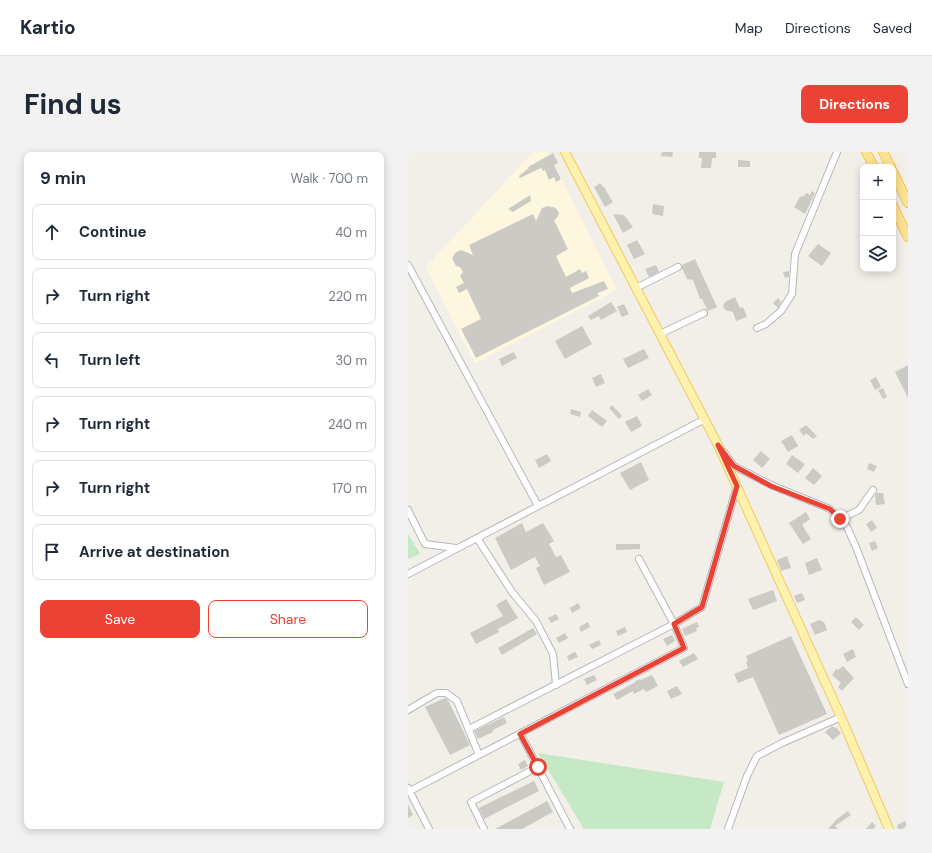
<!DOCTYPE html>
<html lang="en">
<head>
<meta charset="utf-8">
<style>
  :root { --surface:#fff; --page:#f2f2f3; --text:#1f2937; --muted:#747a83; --line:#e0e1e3; --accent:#ea4335 }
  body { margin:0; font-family:"DM Sans",sans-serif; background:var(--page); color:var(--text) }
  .controls { position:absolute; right:12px; top:12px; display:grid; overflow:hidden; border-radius:8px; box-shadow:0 2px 10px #0003 }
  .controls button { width:36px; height:36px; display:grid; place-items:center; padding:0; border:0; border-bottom:1px solid var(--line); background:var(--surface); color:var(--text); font:20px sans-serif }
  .stop { position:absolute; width:12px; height:12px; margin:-9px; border:3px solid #ea4335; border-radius:50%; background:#fff }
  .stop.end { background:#ea4335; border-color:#fff; box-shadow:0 1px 4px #0008 }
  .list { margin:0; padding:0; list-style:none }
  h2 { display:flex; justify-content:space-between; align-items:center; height:52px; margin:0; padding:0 16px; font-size:17px }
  h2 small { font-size:13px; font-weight:400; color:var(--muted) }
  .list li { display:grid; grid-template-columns:26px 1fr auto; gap:12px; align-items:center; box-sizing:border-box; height:56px; margin:0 8px 8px; padding:0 8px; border:1px solid var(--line); border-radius:8px }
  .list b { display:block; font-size:15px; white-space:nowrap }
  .list em { font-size:13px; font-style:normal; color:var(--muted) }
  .actions { display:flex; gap:8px; padding:12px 16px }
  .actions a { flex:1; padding:9px 0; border:1px solid var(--accent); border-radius:8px; text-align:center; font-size:14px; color:var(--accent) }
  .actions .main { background:var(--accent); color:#fff }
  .icon { flex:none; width:22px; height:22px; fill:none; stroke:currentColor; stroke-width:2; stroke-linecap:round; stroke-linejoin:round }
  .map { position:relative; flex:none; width:500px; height:677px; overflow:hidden; border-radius:8px }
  header { display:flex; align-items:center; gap:24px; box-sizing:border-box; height:56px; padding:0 20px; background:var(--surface); border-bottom:1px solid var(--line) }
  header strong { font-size:19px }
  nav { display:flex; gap:22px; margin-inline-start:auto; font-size:14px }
  .intro { display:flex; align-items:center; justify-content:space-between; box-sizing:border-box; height:96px; padding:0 24px }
  h1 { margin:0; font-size:28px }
  .button { padding:10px 18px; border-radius:8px; background:var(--accent); color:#fff; font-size:14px; font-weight:700 }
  main { display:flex; gap:24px; padding:0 24px }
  aside { flex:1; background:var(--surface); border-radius:8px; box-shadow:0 2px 10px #0003 }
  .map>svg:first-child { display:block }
  .commercial { fill:#fef7e0 }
  .green { fill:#c5e8c5 }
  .building { fill:#cccac5 }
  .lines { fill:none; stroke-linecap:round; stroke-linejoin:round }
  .minor-casing { stroke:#b5b8bc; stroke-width:8 }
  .major-casing { stroke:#f2c960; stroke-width:10 }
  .highway-casing { stroke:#f9ab00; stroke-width:10 }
  .minor { stroke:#fff; stroke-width:6 }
  .major { stroke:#fff2af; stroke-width:8 }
  .highway { stroke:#fde293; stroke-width:9 }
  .route { stroke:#ea4335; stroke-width:5 }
</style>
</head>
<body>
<header>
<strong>Kartio</strong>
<nav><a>Map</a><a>Directions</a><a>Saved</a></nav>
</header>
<div class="intro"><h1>Find us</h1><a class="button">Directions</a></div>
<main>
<aside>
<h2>9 min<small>Walk · 700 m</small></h2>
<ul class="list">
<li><svg class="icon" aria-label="ahead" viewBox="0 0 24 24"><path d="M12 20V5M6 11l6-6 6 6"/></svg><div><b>Continue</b></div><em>40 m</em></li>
<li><svg class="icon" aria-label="right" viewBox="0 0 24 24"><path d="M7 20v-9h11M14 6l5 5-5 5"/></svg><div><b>Turn right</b></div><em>220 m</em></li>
<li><svg class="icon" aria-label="left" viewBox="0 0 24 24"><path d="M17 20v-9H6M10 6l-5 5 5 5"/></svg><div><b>Turn left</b></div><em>30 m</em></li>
<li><svg class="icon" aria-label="right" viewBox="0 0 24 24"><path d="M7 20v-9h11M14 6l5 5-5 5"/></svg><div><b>Turn right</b></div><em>240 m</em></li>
<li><svg class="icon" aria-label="right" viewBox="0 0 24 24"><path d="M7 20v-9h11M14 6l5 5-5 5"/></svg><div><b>Turn right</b></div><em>170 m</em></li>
<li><svg class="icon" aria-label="arrive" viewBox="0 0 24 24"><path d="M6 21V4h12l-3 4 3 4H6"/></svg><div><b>Arrive at destination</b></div></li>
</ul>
<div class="actions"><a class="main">Save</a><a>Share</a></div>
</aside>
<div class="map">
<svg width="500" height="677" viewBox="0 0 500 677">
  <rect width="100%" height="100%" fill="#f1efe8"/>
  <path class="commercial" d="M125,0H140L209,138L67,211L18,115Z"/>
  <path class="green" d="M0,382L12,402L0,407Z
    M130,601L316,630L302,677H176Z"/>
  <path class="building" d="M254,0H265L264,5L253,4Z
    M291,0H308V6H304L303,16H293L294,6H291Z
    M145,1L150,11L146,13L153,27L148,30L146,25L141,28L137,18L135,19L133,16L112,26L111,24L121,16L120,15Z
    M330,8L342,9V15H330Z
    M192,31L195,35H196L205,50L197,55L186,35Z
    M404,39L407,41L397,62L386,55L392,45L396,44L398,41L402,43Z
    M122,43L123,49L105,60L100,57Z
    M245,52L256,54L255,64L244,62Z
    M140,54L148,56L151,61L149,66L146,68L160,97L148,104L158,125L172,117L174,121L178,119L181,126L162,136L164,141L196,129L200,137L189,141L191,144L68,206L53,177L73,167L59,137L51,141L48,135L56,131L52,124L55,120L52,115L48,114L44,106L47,101L53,98L65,103L61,93L125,62L128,69L134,56Z
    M205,62L216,63L225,75L215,81Z
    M229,88L237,102L226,107L219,93Z
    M410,92L423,101L414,114L400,104Z
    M287,107L309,155L300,159L294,147H292L285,128L279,127L274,116V113Z
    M248,113L251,120L241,125L237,117Z
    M381,119V125L377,126L375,120Z
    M327,145L332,156L335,155L339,165L328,169L325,160L317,158L315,154L317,150Z
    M370,146L373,150L370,156L365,151Z
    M203,150L209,159L193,168L191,164L183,168L180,164Z
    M216,152L221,162L214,165L209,155Z
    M174,174L184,192L157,207L147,189Z
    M236,197L241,206L220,216L215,207Z
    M106,200L109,206L94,214L91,207Z
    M500,213V246L487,220Z
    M193,222L197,231L188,235L184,226Z
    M468,225L473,235L467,238L462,228Z
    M475,236L479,245L475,247L470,238Z
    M240,237L244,243L234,249L230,243Z
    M204,253L214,264L211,267L201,256Z
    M163,257L173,260L172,265L162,262Z
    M184,258L199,269L194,275L180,264Z
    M229,264L234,274L223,280L217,270Z
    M398,273L409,284L405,287L398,281L396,284L391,278Z
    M384,283L390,294L380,300L373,289Z
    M353,299L362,307L354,316L345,308Z
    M139,302L143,309L131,316L127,308Z
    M384,303L397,312L390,321L378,312Z
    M233,310L241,328L222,338L212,321Z
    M461,311L469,314L466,320L459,317Z
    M405,316L414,324L406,333L397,326Z
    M468,341H475L477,352L468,353L467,343Z
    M398,360L402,367L394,373L403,387L395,392L381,371Z
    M464,368L469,376L463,380L458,372Z
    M114,371L118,380L135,371L146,389L141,392L148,405L153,403L162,420L136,433L128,416L132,414L127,405L103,418L87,386Z
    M467,389L470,396L464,399L461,391Z
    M208,392H232V397L208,398Z
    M379,404L383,416L373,419L369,408Z
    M409,406L414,418L401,423L397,411Z
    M365,438L369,449L345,458L340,447Z
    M394,441L397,448L389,451L386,444Z
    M98,447L110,466L90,477L91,480L68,492L62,481L95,464L88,453Z
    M170,451L173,456L164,461L162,456Z
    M148,462L151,467L143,471L140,466Z
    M448,465L456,473L451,478L443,470Z
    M411,468L416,470L419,478L407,483L402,472Z
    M180,470L182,475L173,480L171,475Z
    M289,470L291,475L288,476L289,479L277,484L274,477Z
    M217,475L219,480L210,484L208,479Z
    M125,476L129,482L94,503L90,496Z
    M157,481L160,486L151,491L148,486Z
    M264,483L267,489L259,494L255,487Z
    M383,484L419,562L371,583L345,525L330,531L326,522L340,516L338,510L340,509L338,504Z
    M191,488L193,493L184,497L181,493Z
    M445,497L448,505L439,510L435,502Z
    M167,500L170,505L161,509L159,504Z
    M286,501L290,507L275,515L271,509Z
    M435,514L446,526L434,539L430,535L433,531L424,523L428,517L430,518Z
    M186,523L189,528L179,533L176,527Z
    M244,523L250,534L238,540L236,537L226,542L225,539L209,548L205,542L228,530L227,529L232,527L233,528Z
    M269,534L274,542L263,547L259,539Z
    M37,546L40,548L62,593L42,603L17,555Z
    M96,565L99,571L85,578V580L70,587L66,579Z
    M424,574L427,576L428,575L433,581L425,588L417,580Z
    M117,608L120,614L113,618L110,612Z
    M126,629L131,639L76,667L71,656Z
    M139,649L145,660L114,677H87Z
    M0,652L5,663L0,666Z
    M440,659L443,663L427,674L430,677H420L429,667Z
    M497,669L500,677H490L489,673Z
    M464,670L468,674L465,677H458Z"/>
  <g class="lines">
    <defs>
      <path id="minor" d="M0,113L130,354
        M228,136L270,115
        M349,176L358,172L373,159L384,142L387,102L429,0
        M252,182L296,161
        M316,300L326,314L363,333L422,357L439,375L448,395L500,532
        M0,358L17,392L48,396
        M432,367L451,358L465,338
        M69,386L104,440L128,469L145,502L148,533
        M0,422L297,267
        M0,558L29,541H38L49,549L71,603
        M61,577L266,472L231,407
        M112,581L162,677
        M0,636L21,677
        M0,640L276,496L266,472L294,455L329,334
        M76,677L63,650L130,615
        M320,677L339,624L349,604L374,591L433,565"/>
      <path id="major" d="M157,0L310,293L433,565L481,677"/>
      <path id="highway" d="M458,0L466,15
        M475,0L483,15
        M485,20L500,51
        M485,54L500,85"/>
    </defs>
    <use href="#minor" class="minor-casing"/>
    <use href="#major" class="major-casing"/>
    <use href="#highway" class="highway-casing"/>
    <use href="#minor" class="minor"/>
    <use href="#major" class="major"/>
    <use href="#highway" class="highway"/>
  </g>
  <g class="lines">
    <path class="route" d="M130,615L112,582L276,496L266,472L294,455L329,334L310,293L326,314L363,334L422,357L432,367"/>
  </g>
</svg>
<div class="controls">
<button>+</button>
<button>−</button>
<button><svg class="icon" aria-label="layers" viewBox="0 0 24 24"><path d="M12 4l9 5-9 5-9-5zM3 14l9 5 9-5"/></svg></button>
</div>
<div class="stop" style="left:130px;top:615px"></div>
<div class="stop end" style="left:432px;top:367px"></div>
</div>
</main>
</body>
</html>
